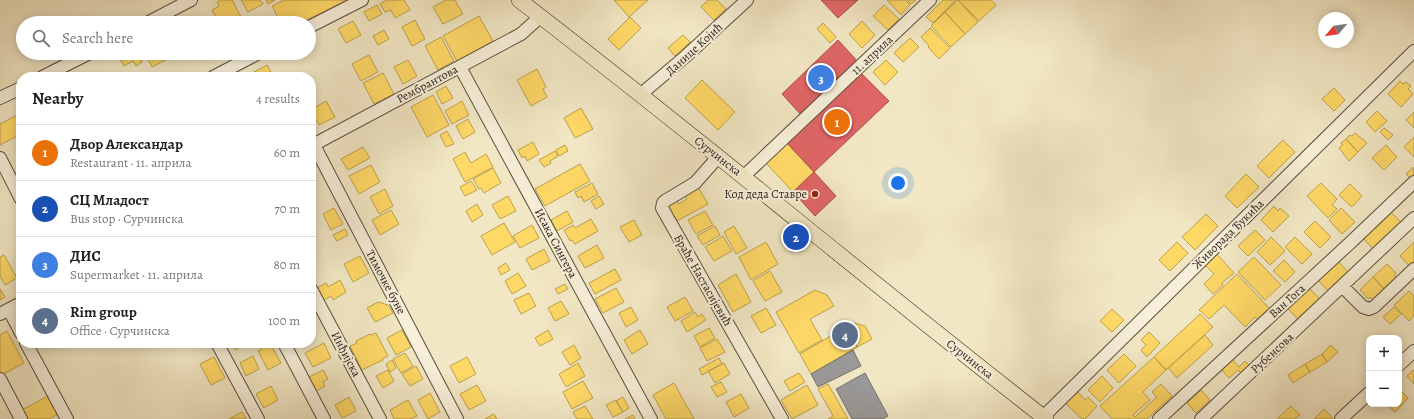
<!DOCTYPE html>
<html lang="en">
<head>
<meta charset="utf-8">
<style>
  :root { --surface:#fff; --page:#f2f2f2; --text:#222; --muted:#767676; --line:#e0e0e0; --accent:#8f2418 }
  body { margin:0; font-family:Alegreya,serif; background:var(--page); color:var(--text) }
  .controls { position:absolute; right:12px; bottom:12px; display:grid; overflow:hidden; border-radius:8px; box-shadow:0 2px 10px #0003 }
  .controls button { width:36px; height:36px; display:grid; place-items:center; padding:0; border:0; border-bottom:1px solid var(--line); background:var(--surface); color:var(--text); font:20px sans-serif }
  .compass { position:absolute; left:1318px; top:12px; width:36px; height:36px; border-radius:50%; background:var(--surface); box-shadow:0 2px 10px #0003; rotate:241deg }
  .you { position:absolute; left:898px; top:183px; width:14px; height:14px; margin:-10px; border:3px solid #fff; border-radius:50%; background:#1a73e8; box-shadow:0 0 0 6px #1a73e833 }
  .badge { display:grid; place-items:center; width:26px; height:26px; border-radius:50%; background:var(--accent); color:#fff; font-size:13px; font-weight:700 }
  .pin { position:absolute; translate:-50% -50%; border:2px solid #fff; box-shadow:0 1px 4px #0006 }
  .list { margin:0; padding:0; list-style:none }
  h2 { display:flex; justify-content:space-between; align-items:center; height:52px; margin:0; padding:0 16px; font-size:17px }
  h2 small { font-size:13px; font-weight:400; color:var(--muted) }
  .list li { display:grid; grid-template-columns:26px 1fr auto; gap:12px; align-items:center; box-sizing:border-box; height:56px; padding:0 16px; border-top:1px solid var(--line) }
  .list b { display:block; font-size:15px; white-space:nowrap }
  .list p { margin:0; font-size:13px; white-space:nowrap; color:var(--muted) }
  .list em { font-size:13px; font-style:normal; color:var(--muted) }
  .icon { flex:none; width:22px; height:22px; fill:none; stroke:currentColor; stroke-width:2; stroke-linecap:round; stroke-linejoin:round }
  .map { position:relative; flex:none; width:1414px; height:419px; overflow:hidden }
  .search { position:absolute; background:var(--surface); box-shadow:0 2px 10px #0003; left:16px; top:16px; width:300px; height:44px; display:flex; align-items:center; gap:10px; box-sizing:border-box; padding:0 14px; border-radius:22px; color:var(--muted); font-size:15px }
  .panel { position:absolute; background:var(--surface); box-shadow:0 2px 10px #0003; left:16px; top:72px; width:300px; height:276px; border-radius:16px }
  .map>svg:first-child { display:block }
  .homes { fill:#ffd966; stroke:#bda04c }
  .shops { fill:#e06666; stroke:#a8504c }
  .industry { fill:#999; stroke:#767370 }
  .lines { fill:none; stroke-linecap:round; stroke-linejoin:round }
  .minor-casing { stroke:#584e3e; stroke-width:14 }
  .major-casing { stroke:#241b11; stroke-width:16 }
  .minor { stroke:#f7efd9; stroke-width:12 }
  .major { stroke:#f2e7c4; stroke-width:15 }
  .poi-dot { fill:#8f2418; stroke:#f7efd9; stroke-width:1.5 }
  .labels { text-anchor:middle; stroke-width:4; stroke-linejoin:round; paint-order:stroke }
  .street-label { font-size:12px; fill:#241b11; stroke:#f7efd9 }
  .poi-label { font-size:12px; fill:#241b11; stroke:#f7efd9; text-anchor:end }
</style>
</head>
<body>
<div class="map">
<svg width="1414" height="419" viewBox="0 0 1414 419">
  <rect width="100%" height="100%" fill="#f2e7c4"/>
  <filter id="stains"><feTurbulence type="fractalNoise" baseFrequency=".005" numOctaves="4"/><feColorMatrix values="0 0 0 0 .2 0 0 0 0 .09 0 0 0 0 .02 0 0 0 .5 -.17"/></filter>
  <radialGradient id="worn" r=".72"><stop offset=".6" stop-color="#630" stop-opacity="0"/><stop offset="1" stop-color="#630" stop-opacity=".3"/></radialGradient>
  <path class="homes" d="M220,0H232L241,17L231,23H219L212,10L219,6L217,2Z
    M241,0H260L263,4L248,12Z
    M266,0H275L268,4Z
    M284,0H347L301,23H281L272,6Z
    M387,0H404L410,10L395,18L391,10L385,12L380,4Z
    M446,0H455L463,14L443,24L433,7Z
    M614,0H648L629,17Z
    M708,0H717L726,9L714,20L701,7Z
    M887,0H905L910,5L901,15Z
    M907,0H916L911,4Z
    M943,0H956L933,23L926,17Z
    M958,0H991L996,5L979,21Z
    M958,0L978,22L965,34L945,12Z
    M377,5L382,14L369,21L364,12Z
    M884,5L899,19L888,30L873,16Z
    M945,12L965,34L951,47L931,26Z
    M479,16L493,41L457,61L443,36Z
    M630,17L641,28L619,50L608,39Z
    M415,20L425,39L412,46L402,27Z
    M353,21L361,35L346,43L338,29Z
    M862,21L875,35L862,48L849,34Z
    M823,23L836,37L830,43L817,29Z
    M930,28L950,48L939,59L928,47L929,46L921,37Z
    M384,30L389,39L378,45L373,36Z
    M683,35L690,42L675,56L668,48Z
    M441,37L454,61L438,70L425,46Z
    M910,38L919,47L903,62L894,53Z
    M118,53H137L142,62L136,66L133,61L124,66L117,54Z
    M145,53H179L152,67Z
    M369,55L378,72L361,81L352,64Z
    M408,60L417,76L403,84L394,67Z
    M886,60L898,72L885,85L873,72Z
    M267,65L274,77H254L252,73Z
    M537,69L546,87L543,89L547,97L531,106L517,80Z
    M96,73L99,77H89Z
    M383,73L394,94L374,104L363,83Z
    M702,80L735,112L718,130L685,98Z
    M1400,81L1403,84L1406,82L1411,86L1408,89L1413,94L1401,107L1388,94Z
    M446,86L453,98L442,104L436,92Z
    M1334,88L1345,100L1334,111L1322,99Z
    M433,95L449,125L427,137L411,107Z
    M326,101L335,117L319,125L311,110Z
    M462,101L469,115L452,124L445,111Z
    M581,108L593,129L575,138L564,118Z
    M1377,111L1387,121L1375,132L1366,122Z
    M1414,112V128L1406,120Z
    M21,113V134L0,145V124Z
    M468,119L475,132L463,139L456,126Z
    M1384,128L1393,135L1388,140L1380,132Z
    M447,131L454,144L446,147L440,135Z
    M1355,133L1367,143L1358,152L1346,139L1350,135L1352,136Z
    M1414,137V157L1404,147Z
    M1346,139L1358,152L1349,161L1339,148L1343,145L1341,143Z
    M1283,140L1295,152L1269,178L1257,166Z
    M533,142L539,154L527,161L525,156L522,158L518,150Z
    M786,142L814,172L793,192L765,162Z
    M565,145L568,151L559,156L556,150Z
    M1386,145L1397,157L1384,170L1372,158Z
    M363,147L370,158L348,170L341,159Z
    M555,151L558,156L550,161L551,163L544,167L539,160Z
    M465,152L471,163L486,154L493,167L465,182L453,159Z
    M580,164L590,181L545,206L535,189Z
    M371,165L380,182L359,194L349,176Z
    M1413,167L1414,176L1411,179L1406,174Z
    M493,168L501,183L484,193L481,188L479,189L473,179Z
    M311,169L315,176L311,179Z
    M1246,174L1259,187L1237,208L1225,196Z
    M471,181L477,190L465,196L460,187Z
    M592,183L598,194L584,202L581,196L578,198L575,192Z
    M1321,183L1337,199L1332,205L1337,209L1328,218L1307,196Z
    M1350,184L1362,196L1352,207L1339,195Z
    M698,187L708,204L677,221L668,206L677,201L679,204L687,199L685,195Z
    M385,189L393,206L379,214L370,197Z
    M508,196L516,211L500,219L492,205Z
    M599,196L604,204L596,209L591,201Z
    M477,204L483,215L472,222L466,211Z
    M1274,206L1278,211L1280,208L1289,216L1273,232L1261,220Z
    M334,208L343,224L331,230L323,214Z
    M1341,208L1355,222L1342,234L1329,220Z
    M391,210L399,224L380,235L372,220Z
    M567,211L573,222L557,231L551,220Z
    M705,211L713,225L696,234L688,220Z
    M1391,212L1401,222L1373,249L1363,238Z
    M1206,214L1218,226L1195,250L1182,237Z
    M591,219L598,231L575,244L572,240L570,241L564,230L573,225L575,228Z
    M634,220L642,235L629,242L620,227Z
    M1315,221L1331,237L1320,248L1304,232Z
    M504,223L515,242L492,255L481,236Z
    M532,225L539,238L520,248L513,236Z
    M715,226L720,235L703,245L697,236Z
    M734,226L747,248L736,254L724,232Z
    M345,229L348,235L337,241L333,235Z
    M1255,230L1265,240L1248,256L1238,246Z
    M723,236L732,251L714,261L705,247Z
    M1271,237L1285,251L1270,265L1257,252Z
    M1295,237L1312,254L1302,264L1285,247Z
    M766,242L778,264L751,280L739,257Z
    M1177,242L1188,253L1170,271L1159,260Z
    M1414,242V263L1410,267L1400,256Z
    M597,245L604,258L585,268L578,256Z
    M544,249L550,261L532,270L526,259Z
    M1216,253L1234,273L1222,283L1223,285L1213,294L1204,284L1214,274L1204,264Z
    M4,255L17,278L5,285L0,276V257Z
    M360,256L369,273L353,282L344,264Z
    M1254,257L1281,285L1265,300L1238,272Z
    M1284,260L1295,272L1285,282L1273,271Z
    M1338,261L1348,272L1328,291L1318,280Z
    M506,263L510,270L501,275L498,268Z
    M1387,264L1396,273L1394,275L1397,278L1385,290L1373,277Z
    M615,269L621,280L595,294L589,283Z
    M770,271L782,292L765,301L753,281Z
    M518,273L526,286L512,294L505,281Z
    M736,274L751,302L733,312L718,285Z
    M1237,274L1270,309L1258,320L1255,317L1245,327L1224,305L1209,319L1199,310Z
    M1373,277L1385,290L1373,301L1370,297L1368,299L1360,290Z
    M340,280L346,292L333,300L331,296L324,300L317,288L326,283L328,287Z
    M565,284L568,289L558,294L555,289Z
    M616,288L624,302L603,313L595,299Z
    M1309,288L1321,300L1299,320L1287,308Z
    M0,289L5,297L0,300Z
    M815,290L827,295L834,306L810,319L822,340L799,353L776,312Z
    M1409,291L1414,296V315L1409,321L1394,305Z
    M529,293L536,306L521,314L514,300Z
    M685,297L693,311L675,321L667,307Z
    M561,301L569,314L555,321L548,308Z
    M378,302L388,305L393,313L375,322L367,308Z
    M631,307L638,320L626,327L619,313Z
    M1394,307L1401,314L1390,324L1383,317Z
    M766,308L776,325L761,333L751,316Z
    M1112,309L1124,320L1112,332L1100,321Z
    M695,312L698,317L702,314L706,320L687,332L681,321Z
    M1200,314L1213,327L1166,370L1154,357Z
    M854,323L865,326L872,339L857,347L846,327Z
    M846,327L857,347L811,374L800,354Z
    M709,328L715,338L700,347L694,336Z
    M402,330L411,347L396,355L387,338Z
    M548,330L553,339L540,346L535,338Z
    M640,330L648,344L632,354L624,340Z
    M7,331L24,363L2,375L0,372V335Z
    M1149,332L1160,343L1147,357L1141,350L1146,345L1141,340Z
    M376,333L388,356L382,359L383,360L362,370L350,346L357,343L356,341L370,334L371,335Z
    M1205,335L1213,345L1177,378L1168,368Z
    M717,339L725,352L707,361L700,348Z
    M39,343H50L42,347Z
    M232,343H247L235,350Z
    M266,343H270L281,363L268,370L258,351L262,349L260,346Z
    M324,343L331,358L313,367L305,353Z
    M574,345L581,358L570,365L562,352Z
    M1331,345L1338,352L1327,362L1322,354Z
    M405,353L413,366L401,373L393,359Z
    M1124,354L1136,366L1119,383L1107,370Z
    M1322,354L1327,362L1310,372L1305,364Z
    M253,356L259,369L246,376L240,363Z
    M214,357L225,378L211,385L200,364Z
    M467,357L476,374L459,383L450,366Z
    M1154,357L1166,370L1143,392L1150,400L1133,415L1135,417L1157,397L1152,392L1161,384L1172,396L1147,419H1112L1100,406Z
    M719,358L722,364L702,375L699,369Z
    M1232,359L1239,367L1245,361L1251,367L1243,375L1238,370L1229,378L1221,369Z
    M392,360L396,368L390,372L386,364Z
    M578,363L585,376L566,387L559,374Z
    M724,363L730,374L715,383L708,371Z
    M1305,364L1310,372L1293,383L1288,375Z
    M416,366L423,379L410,386L402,374Z
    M323,370L328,379L323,382L325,386L315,392L307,378Z
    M388,370L394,381L383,388L376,376Z
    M1413,370L1414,371V384L1407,376Z
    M799,373L805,382L790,391L784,381Z
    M1102,376L1113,388L1100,402L1088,390Z
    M583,381L593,398L572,409L563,392Z
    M721,382L727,392L717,397L711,387Z
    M674,383L694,419H666L653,395Z
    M828,384L848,419H828L833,416L818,389Z
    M477,385L486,401L469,410L460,394Z
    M807,385L818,405L792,419L781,400Z
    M271,386L278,400L264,408L256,394Z
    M1399,389L1408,398L1395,412L1387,404H1399Z
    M1201,390L1210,400L1196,413L1187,403Z
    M1077,391L1085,400L1088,397L1097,406L1085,419H1082L1065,403Z
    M430,393L440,412L428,419L418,400Z
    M741,394L749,408L734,417L726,402Z
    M48,396L58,414L49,419H27L22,410Z
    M349,397L356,411L342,418L335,405Z
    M623,397L629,408L623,412L616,401Z
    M408,400L417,416L411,419H394L390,410Z
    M616,400L623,412L613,417L606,405Z
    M585,406L593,419H577L573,412Z
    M1291,406L1300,415L1295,419H1277Z
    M1324,409L1333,419H1314Z
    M242,412L246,419H229Z
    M494,414L497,419H485Z
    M633,415L635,419H625Z"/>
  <path class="shops" d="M821,0H858L838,18Z
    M838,40L859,63L803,117L782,94Z
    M860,72L889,101L814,172L786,142Z
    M814,172L836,196L815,216L793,192Z"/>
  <path class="industry" d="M853,350L861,366L818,387L811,374Z
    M865,373L888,416L883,419H852L836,389Z"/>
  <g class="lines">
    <defs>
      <path id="minor" d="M147,23L191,0
        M309,27L362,0
        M460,67L651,419
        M42,77L90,53
        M213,77L259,53
        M640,95L686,56L747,0
        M0,98L21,88
        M314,145L457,419
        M311,146L521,34L540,17
        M718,157L695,183L665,201L663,203L662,208L782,419
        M0,158L21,199
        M744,176L930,0
        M1342,286L1363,307L1369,309L1374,307L1414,269
        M311,289L380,419
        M9,310L21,333
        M0,314L21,303
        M26,343L67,419
        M217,343L258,419
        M284,343L324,419
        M1399,365L1414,351
        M0,379L21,419
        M1043,417L1414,51
        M1159,419L1350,243L1414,182
        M1201,419L1414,218
        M1341,419L1369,393"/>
      <path id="major" d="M519,0C697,136 869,281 1046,419"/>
    </defs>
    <use href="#minor" class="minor-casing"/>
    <use href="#major" class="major-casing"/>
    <use href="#minor" class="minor"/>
    <use href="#major" class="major"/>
  </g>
  <circle class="poi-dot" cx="815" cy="194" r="4"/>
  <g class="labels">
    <g class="street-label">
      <text transform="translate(694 49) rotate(-42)" y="4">Данице Којић</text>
      <text transform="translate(872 55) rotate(-43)" y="4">11. априла</text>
      <text transform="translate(427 84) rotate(-28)" y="4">Рембрантова</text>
      <text transform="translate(718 156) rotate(38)" y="4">Сурчинска</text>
      <text transform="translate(1228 234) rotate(-44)" y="4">Живорада Ђукића</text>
      <text transform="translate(556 243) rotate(62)" y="4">Исака Сингера</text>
      <text transform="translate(703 280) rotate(60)" y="4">Браће Настасијевић</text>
      <text transform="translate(386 282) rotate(62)" y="4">Тимочке буне</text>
      <text transform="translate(1287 301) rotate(-42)" y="4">Ван Гога</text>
      <text transform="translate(1272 353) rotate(-43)" y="4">Рубенсова</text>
      <text transform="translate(346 354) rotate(62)" y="4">Инђијска</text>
      <text transform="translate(970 359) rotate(38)" y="4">Сурчинска</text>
    </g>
    <g class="poi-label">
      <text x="807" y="198">Код деда Ставре</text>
    </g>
  </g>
  <rect width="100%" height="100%" filter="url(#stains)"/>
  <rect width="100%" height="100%" fill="url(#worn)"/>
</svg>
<div class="controls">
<button>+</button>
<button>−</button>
</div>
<svg class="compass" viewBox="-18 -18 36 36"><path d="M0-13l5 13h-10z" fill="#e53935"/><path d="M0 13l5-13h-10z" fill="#767676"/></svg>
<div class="you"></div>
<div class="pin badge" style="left:837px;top:122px;background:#e8710a">1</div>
<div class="pin badge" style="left:796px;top:237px;background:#1a4fb4">2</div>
<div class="pin badge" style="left:821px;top:78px;background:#3f7fe0">3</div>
<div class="pin badge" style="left:845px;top:335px;background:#5c6f8a">4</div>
<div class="search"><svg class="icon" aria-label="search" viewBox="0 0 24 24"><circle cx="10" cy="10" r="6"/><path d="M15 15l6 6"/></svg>Search here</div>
<section class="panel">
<h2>Nearby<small>4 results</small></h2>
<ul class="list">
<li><span class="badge" style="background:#e8710a">1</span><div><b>Двор Александар</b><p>Restaurant · 11. априла</p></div><em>60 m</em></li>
<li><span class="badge" style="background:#1a4fb4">2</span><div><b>СЦ Младост</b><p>Bus stop · Сурчинска</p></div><em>70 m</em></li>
<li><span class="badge" style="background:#3f7fe0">3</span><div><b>ДИС</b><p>Supermarket · 11. априла</p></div><em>80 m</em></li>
<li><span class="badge" style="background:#5c6f8a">4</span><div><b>Rim group</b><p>Office · Сурчинска</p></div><em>100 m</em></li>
</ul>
</section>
</div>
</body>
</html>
